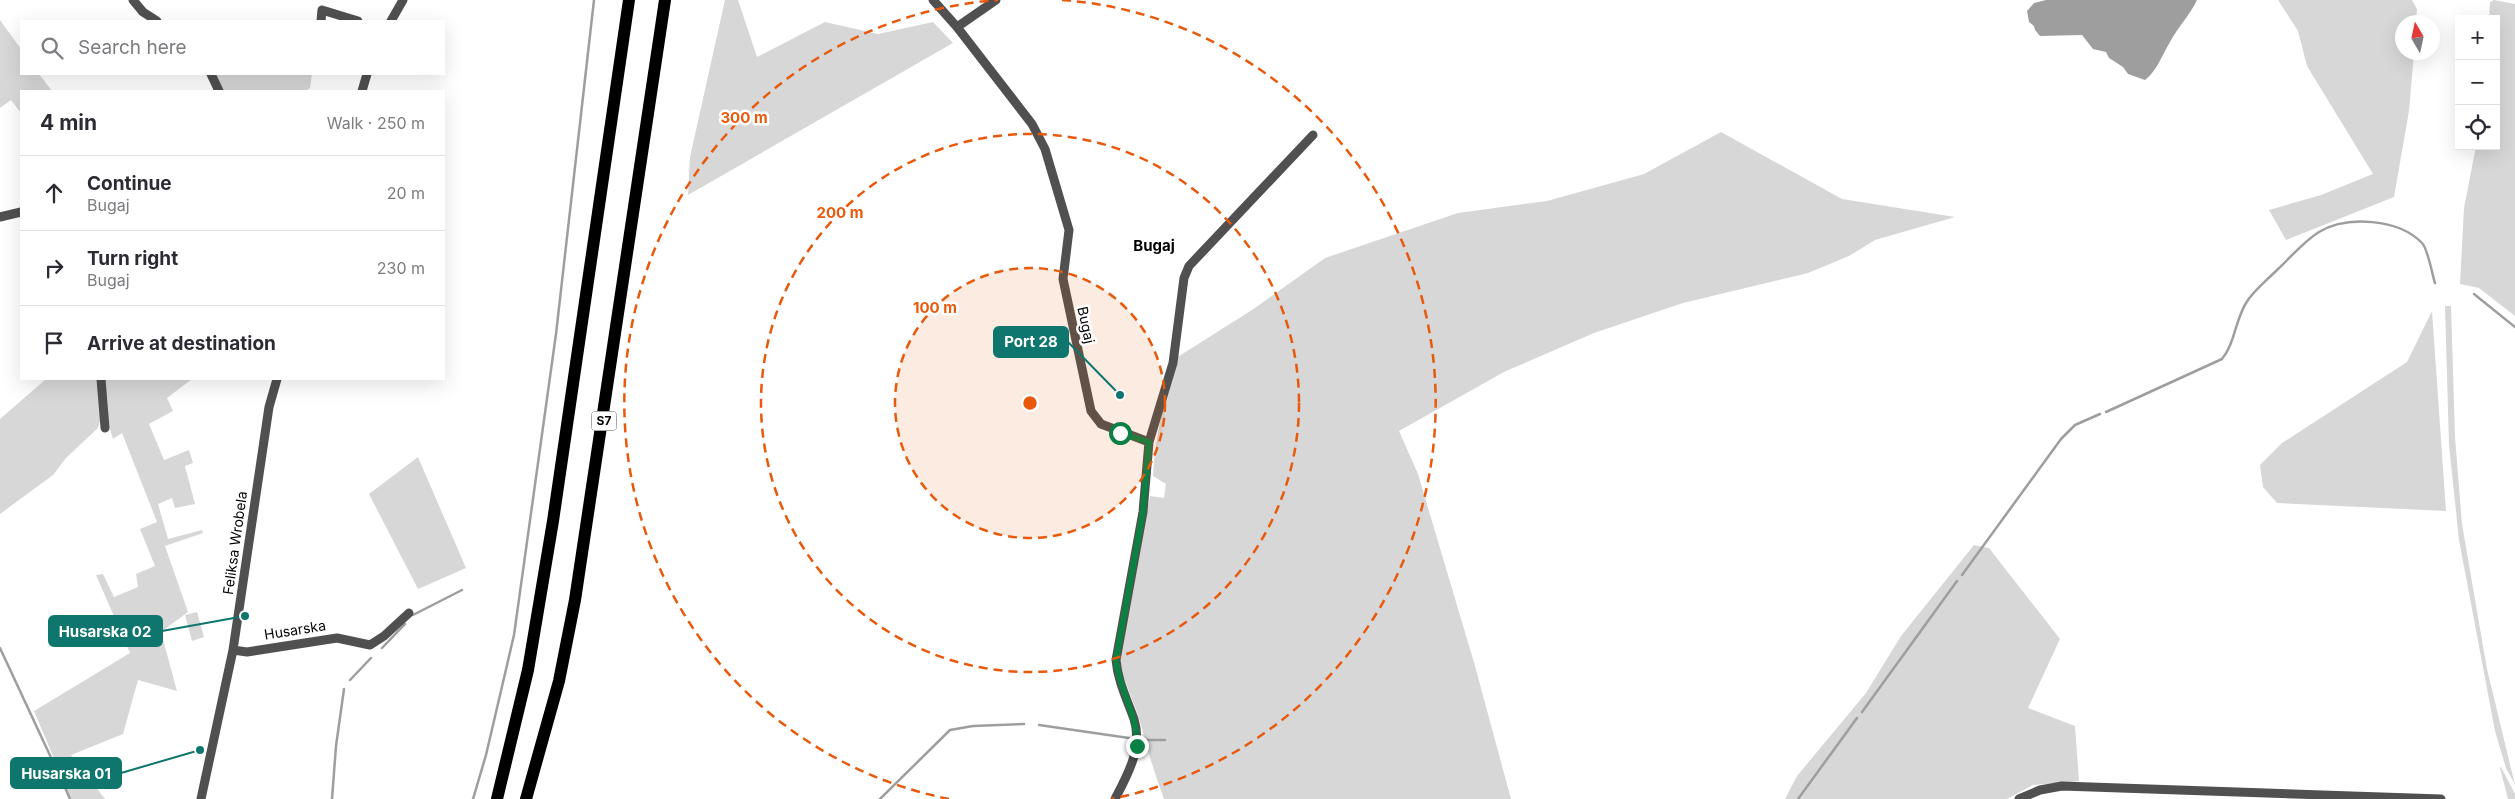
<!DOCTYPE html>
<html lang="en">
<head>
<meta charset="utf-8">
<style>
  :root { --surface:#fff; --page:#f2f2f3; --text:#2b2b33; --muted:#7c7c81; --line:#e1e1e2 }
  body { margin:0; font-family:Inter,sans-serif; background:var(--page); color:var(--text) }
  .controls { position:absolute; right:15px; top:15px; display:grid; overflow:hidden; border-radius:0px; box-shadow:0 5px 20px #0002 }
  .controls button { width:45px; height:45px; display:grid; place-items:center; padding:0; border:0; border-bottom:1px solid var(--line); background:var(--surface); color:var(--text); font:25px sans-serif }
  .compass { position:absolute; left:2395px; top:15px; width:45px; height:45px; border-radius:50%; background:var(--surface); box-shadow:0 5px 20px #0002; rotate:351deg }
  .stop { position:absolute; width:15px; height:15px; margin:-11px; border:4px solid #0b8043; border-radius:50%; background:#fff }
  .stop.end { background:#0b8043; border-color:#fff; box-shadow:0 1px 5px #0008 }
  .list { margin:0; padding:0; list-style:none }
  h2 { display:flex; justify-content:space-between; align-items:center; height:65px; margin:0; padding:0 20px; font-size:21px }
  h2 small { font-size:16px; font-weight:400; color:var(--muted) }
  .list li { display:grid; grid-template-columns:32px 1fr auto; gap:15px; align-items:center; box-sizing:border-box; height:75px; padding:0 20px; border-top:1px solid var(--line) }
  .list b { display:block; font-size:19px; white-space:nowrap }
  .list p { margin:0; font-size:16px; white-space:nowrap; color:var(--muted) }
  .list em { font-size:16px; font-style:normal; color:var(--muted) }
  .icon { flex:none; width:28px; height:28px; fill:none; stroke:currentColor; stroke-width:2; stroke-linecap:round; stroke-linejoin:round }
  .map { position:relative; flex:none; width:2515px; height:799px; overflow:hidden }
  .search { position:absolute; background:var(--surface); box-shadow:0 5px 20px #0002; left:20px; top:20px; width:425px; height:55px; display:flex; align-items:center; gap:12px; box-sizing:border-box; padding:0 18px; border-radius:0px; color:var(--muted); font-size:19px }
  .panel { position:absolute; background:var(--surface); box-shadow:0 5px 20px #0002; left:20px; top:90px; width:425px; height:290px; border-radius:0px }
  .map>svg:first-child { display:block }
  .green { fill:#d7d7d7 }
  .water { fill:#9e9e9e }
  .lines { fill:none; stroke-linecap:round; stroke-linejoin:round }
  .stream { stroke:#9e9e9e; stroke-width:2.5 }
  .minor { stroke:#505050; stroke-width:9 }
  .highway { stroke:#000; stroke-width:12 }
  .route { stroke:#0b8043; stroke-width:6 }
  .ring { fill:none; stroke:#e8590c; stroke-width:2.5; stroke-dasharray:9 6 }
  .labels { text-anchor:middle; stroke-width:5; stroke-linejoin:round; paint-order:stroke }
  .shield { fill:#fff; stroke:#4c4c4c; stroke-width:1 }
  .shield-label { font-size:12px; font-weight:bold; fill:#000 }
  .street-label { font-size:14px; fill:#000; stroke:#fff }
  .neighbourhood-label { font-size:15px; font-weight:bold; fill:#000; stroke:#fff }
  .centre { fill:#e8590c; stroke:#fff; stroke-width:2.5 }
  .ring-label { font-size:15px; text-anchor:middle; font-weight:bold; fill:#e8590c; stroke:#fff; stroke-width:5; stroke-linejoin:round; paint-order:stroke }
  .leader { fill:none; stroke:#0f766e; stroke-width:2 }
  .callout-dot { fill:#0f766e; stroke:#fff; stroke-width:2 }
  .callout { fill:#0f766e; stroke:#0f766e; stroke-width:2 }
  .callout-label { font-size:15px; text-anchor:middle; font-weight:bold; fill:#fff }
</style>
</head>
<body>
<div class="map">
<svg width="2515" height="799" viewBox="0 0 2515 799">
  <rect width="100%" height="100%" fill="#fff"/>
  <path class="green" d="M725,0H738L757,57L825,22L878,34L933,22L953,43L688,195L690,157Z
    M2278,0H2412L2417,9L2416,22H2402V52L2414,53L2409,111L2394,197L2286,240L2269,210L2321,195L2373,174L2307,66L2298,31Z
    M2494,0L2515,4V316L2479,288L2460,284L2464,208L2476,146H2496V19H2489L2490,2Z
    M0,20L21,49V74H39L52,91H21V113L11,100L0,108Z
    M216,74H312L310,88L306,91H223Z
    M1721,132L1842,199L1955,217L1875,240L1849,256L1808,273L1683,303L1594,333L1504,372L1399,431L1418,474L1475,666L1511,799H1164C1155,774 1147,750 1141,725C1135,702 1123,683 1120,659L1150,496L1164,498L1166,484L1153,476C1155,435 1165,398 1176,358L1252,310L1325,258L1458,213L1547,201L1644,174Z
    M2445,306H2451L2455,437L2462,524L2487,669L2515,785L2506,768L2495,731L2459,540L2449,445Z
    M2432,311L2446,511L2277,503L2263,487L2260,465L2282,443L2407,362Z
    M46,379H98L101,417L98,428L66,458L53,475L0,514V419Z
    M104,379H192L167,398L173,411L149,424L164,460L189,450L193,463L185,466L195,504L175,508L172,498L158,504L168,539L202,530L203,533L165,546L188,612L161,632L177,691L138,680L123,734L71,755L105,799H71L34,711L130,653L96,575L103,574L114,597L138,587L136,574L155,566L140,529L157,522L122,433L113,439L107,420Z
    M418,457L466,568L418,589L369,494Z
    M1974,545L1989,548L2060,639L2028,708L2075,726L2079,781L2033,785L2007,799H1785L1797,776L1866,693L1901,636Z
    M197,612L204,637L192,641L185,615Z
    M2501,767L2515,794V799H2508L2500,768Z"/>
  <path class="water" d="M2046,0H2197C2190,15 2178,27 2170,42C2162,55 2157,71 2145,80L2128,74L2123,67L2109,58L2106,52L2093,49L2082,35L2040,36L2035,30L2034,26L2029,22L2027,11L2034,3Z"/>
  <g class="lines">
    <path class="stream" d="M2474,294L2515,327
      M2106,412L2222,359C2235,343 2235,321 2246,303C2253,291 2266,281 2277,270C2290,258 2303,242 2319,232C2347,215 2399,219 2422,243C2428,249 2432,274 2435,283
      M1962,575L2061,439L2075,425L2100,414
      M413,615L462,590
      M0,648L54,764
      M382,648L405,624
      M350,680L371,658
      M1862,712L1957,581
      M1039,725L1129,738
      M1142,740H1165
      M57,769L70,799
      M332,799L336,746L344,689
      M473,799L486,755L514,635L556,334L594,0
      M880,799L950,730L973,726L1024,724
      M1798,799L1857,718"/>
    <path class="minor" d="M133,0L143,12L157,21
      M933,0L957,27L1032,124L1045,149L1069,230L1063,279L1091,411L1101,424L1149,442L1143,512L1116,660C1118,682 1127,699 1134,719C1143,748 1128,774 1115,799
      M321,21L322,10L358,21
      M391,21L403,0
      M957,27L996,0
      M211,74L219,91
      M362,91L367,74
      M0,217L21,212
      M101,379L105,428
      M1149,442L1173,363L1184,278L1189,266L1313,135
      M233,650L247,652L337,638L370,645L384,636L409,613
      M201,799L233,650L269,407L277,379
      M2019,799L2040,790L2062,786L2441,799"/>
    <path class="highway" d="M497,799L528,670L553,521L629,0
      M526,799L559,681L575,600L665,0"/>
  </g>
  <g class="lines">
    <path class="route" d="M1120,433L1149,442L1143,512L1116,660C1119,690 1138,715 1137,746"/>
  </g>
  <circle cx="1030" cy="403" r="135" fill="#e8590c" fill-opacity=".12"/>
  <g class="ring">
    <circle cx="1030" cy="403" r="135"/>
    <circle cx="1030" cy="403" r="269"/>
    <path d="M949 799A404 404 0 0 1 998 0M1062 0A404 404 0 0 1 1111 799"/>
  </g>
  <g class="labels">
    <rect class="shield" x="591.5" y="411.5" width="25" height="19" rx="4"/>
    <g class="shield-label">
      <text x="604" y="425">S7</text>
    </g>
    <g class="street-label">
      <text transform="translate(1086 325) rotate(78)" y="5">Bugaj</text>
      <text transform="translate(235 543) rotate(-82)" y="5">Feliksa Wrobela</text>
      <text transform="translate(295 630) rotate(-9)" y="5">Husarska</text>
    </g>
    <g class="neighbourhood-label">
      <text x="1154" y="251">Bugaj</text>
    </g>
  </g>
  <circle cx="1030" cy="403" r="8" class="centre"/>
  <g class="ring-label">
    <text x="744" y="123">300 m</text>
    <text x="840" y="218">200 m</text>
    <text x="935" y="313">100 m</text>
  </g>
  <path class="leader" d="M1120 395L1068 342M245 616L162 631M200 750L121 773"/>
  <g class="callout-dot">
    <circle cx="1120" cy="395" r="5"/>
    <circle cx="245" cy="616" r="5"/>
    <circle cx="200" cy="750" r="5"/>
  </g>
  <g class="callout">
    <rect x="994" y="327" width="74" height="30" rx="5"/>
    <rect x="49" y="616" width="113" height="30" rx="5"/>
    <rect x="11" y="758" width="110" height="30" rx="5"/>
  </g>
  <g class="callout-label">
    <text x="1031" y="347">Port 28</text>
    <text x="105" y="637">Husarska 02</text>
    <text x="66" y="779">Husarska 01</text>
  </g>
</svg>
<div class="controls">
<button>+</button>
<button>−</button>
<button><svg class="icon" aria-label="locate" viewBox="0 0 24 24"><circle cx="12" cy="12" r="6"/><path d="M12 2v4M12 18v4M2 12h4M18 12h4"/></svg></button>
</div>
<svg class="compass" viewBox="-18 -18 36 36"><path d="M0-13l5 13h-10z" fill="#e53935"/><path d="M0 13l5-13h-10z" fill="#7c7c81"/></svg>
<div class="stop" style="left:1120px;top:433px"></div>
<div class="stop end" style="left:1137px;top:746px"></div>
<div class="search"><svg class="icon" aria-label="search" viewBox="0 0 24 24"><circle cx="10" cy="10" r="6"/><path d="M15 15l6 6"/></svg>Search here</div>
<section class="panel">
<h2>4 min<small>Walk · 250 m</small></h2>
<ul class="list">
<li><svg class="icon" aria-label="ahead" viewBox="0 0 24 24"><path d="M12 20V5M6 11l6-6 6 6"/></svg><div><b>Continue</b><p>Bugaj</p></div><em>20 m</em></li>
<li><svg class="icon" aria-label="right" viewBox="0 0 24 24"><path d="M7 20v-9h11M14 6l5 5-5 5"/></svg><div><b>Turn right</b><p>Bugaj</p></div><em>230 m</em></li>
<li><svg class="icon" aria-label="arrive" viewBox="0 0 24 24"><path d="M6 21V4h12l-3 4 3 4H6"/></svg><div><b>Arrive at destination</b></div></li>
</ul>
</section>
</div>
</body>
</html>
